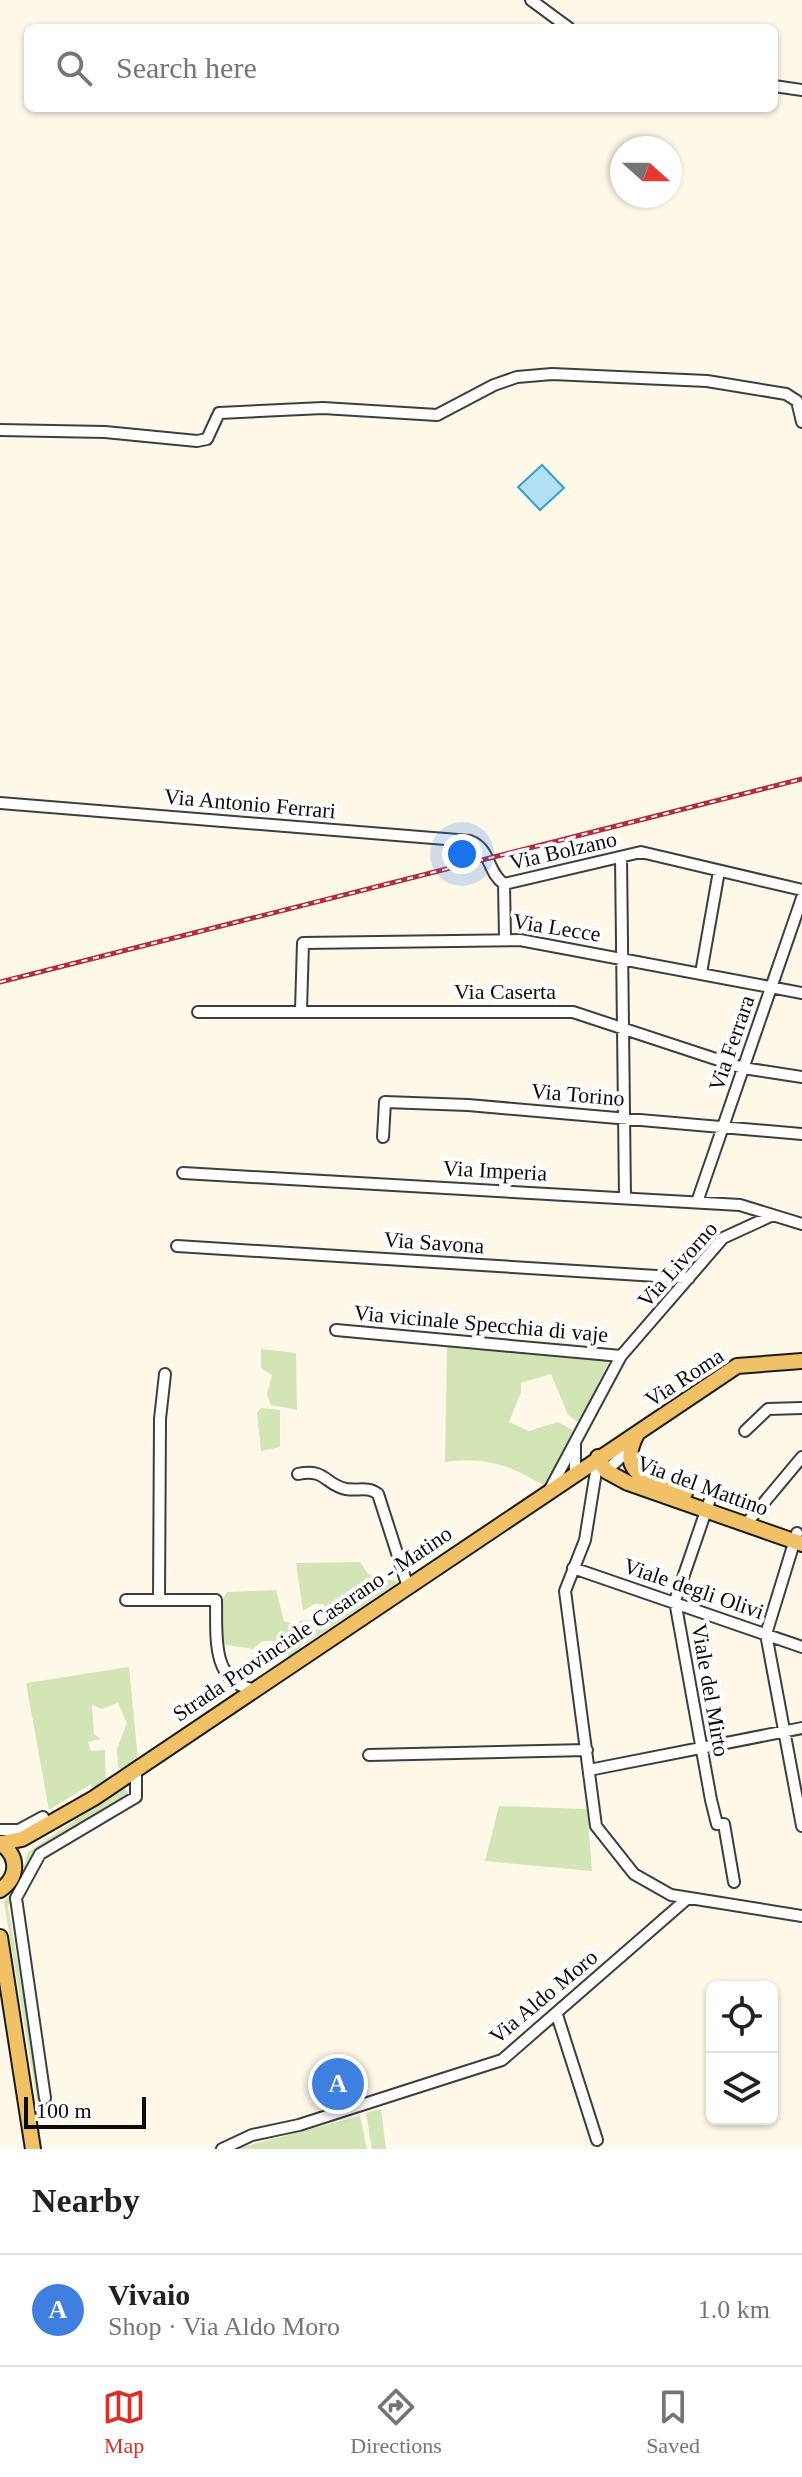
<!DOCTYPE html>
<html lang="en">
<head>
<meta charset="utf-8">
<style>
  :root { --surface:#fff; --page:#f2f2f2; --text:#202124; --muted:#757577; --line:#e0e0e0; --accent:#d93025 }
  body { margin:0; font-family:"Times New Roman",serif; background:var(--page); color:var(--text) }
  .controls { position:absolute; right:24px; bottom:24px; display:grid; overflow:hidden; border-radius:12px; box-shadow:0 2px 6px #0004 }
  .controls button { width:72px; height:72px; display:grid; place-items:center; padding:0; border:0; border-bottom:2px solid var(--line); background:var(--surface); color:var(--text); font:40px sans-serif }
  .compass { position:absolute; left:610px; top:136px; width:72px; height:72px; border-radius:50%; background:var(--surface); box-shadow:0 2px 6px #0004; rotate:111deg }
  .scale { position:absolute; left:24px; bottom:20px; width:122px; box-sizing:border-box; padding-left:8px; border:4px solid #0b0b0b; border-top:0; font-size:22px; line-height:28px; white-space:nowrap; color:#0b0b0b; -webkit-text-stroke:6px #fff; paint-order:stroke }
  .you { position:absolute; left:462px; top:854px; width:28px; height:28px; margin:-20px; border:6px solid #fff; border-radius:50%; background:#1a73e8; box-shadow:0 0 0 12px #1a73e833 }
  .badge { display:grid; place-items:center; width:52px; height:52px; border-radius:50%; background:var(--accent); color:#fff; font-size:26px; font-weight:700 }
  .pin { position:absolute; translate:-50% -50%; border:4px solid #fff; box-shadow:0 2px 8px #0006 }
  .list { margin:0; padding:0; list-style:none }
  h2 { display:flex; justify-content:space-between; align-items:center; height:104px; margin:0; padding:0 32px; font-size:34px }
  h2 small { font-size:26px; font-weight:400; color:var(--muted) }
  .list li { display:grid; grid-template-columns:52px 1fr auto; gap:24px; align-items:center; box-sizing:border-box; height:112px; padding:0 32px; border-top:2px solid var(--line) }
  .list b { display:block; font-size:30px; white-space:nowrap }
  .list p { margin:0; font-size:26px; white-space:nowrap; color:var(--muted) }
  .list em { font-size:26px; font-style:normal; color:var(--muted) }
  .icon { flex:none; width:44px; height:44px; fill:none; stroke:currentColor; stroke-width:2; stroke-linecap:round; stroke-linejoin:round }
  .map { position:relative; flex:none; width:802px; height:2149px; overflow:hidden }
  .search { position:absolute; background:var(--surface); box-shadow:0 2px 6px #0004; left:24px; right:24px; top:24px; height:88px; display:flex; align-items:center; gap:20px; box-sizing:border-box; padding:0 28px; border-radius:12px; color:var(--muted); font-size:30px }
  .sheet { height:216px; background:var(--surface) }
  nav { display:flex; justify-content:space-around; align-items:center; box-sizing:border-box; height:112px; border-top:2px solid var(--line); background:var(--surface); font-size:22px; color:var(--muted) }
  nav a { display:grid; justify-items:center; gap:4px }
  nav .on { color:var(--accent) }
  .map>svg:first-child { display:block }
  .green { fill:#d3e5b6 }
  .water { fill:#b1e0f2; stroke:#3d9cc4; stroke-width:2 }
  .lines { fill:none; stroke-linecap:round; stroke-linejoin:round }
  .minor-casing { stroke:#3e3e3e; stroke-width:14 }
  .major-casing { stroke:#1c1c1c; stroke-width:18 }
  .minor { stroke:#fff; stroke-width:10 }
  .major { stroke:#f0c167; stroke-width:14 }
  .rail-casing { stroke:#b12c40; stroke-width:5 }
  .rail { stroke:#fff; stroke-width:2; stroke-dasharray:6; stroke-linecap:butt }
  .labels { text-anchor:middle; stroke-width:8; stroke-linejoin:round; paint-order:stroke }
  .street-label { font-size:22px; fill:#0b0b0b; stroke:#fff }
</style>
</head>
<body>
<div class="map">
<svg width="802" height="2149" viewBox="0 0 802 2149">
  <rect width="100%" height="100%" fill="#fef8e9"/>
  <path class="green" d="M447,1341L610,1359L579,1423L568,1415L551,1374L521,1383V1392L509,1422L529,1431L558,1422L576,1432L545,1486C508,1465 489,1457 445,1462Z
    M261,1349L296,1353L297,1410L271,1405L267,1395L272,1375L261,1368Z
    M261,1408L280,1410V1447L261,1451L257,1413Z
    M360,1562L368,1574L398,1582L307,1643L299,1621L318,1619L319,1627L324,1629V1604H314L303,1611L296,1563Z
    M276,1590L284,1621L295,1624L301,1649L289,1658L284,1641H263L253,1649L220,1644V1605L227,1592Z
    M129,1667L138,1760L123,1770L118,1767L117,1749L127,1723L118,1703L102,1709L92,1705L94,1734L101,1739L88,1742L91,1751L105,1750L106,1781L92,1791L91,1784L49,1810L26,1683Z
    M124,1787L131,1797L36,1853L8,1907L42,2100L37,2101L4,1902L19,1881L28,1852Z
    M499,1806L587,1809L592,1871L485,1861Z
    M381,2109L386,2149H372L366,2113Z
    M360,2116L367,2149H235Z"/>
  <path class="water" d="M542,465L564,488L540,510L518,487Z"/>
  <g class="lines">
    <defs>
      <path id="minor" d="M531,0L569,28
        M774,86L802,90
        M0,430L105,432L197,441L207,439L219,413L323,408L437,415L494,385L517,377L552,374L707,381L786,394L797,401L802,422
        M0,803L470,841C491,849 487,872 504,884L641,852L802,890
        M621,857L625,1198
        M504,884L505,938
        M701,973L719,871
        M301,1010L303,943L520,940L802,993
        M198,1012H573L743,1068L802,1077
        M383,1137L385,1102L468,1105L802,1134
        M183,1173L740,1205L802,1224
        M697,1202L802,898
        M177,1246L689,1278
        M336,1330L621,1356
        M745,1431L768,1409L802,1408
        M598,1459L585,1540L565,1591L596,1826L634,1874L671,1895L802,1916
        M606,1471L631,1448
        M575,1473V1443
        M298,1474C326,1468 325,1485 346,1489C358,1491 368,1486 378,1494L407,1584
        M550,1489L621,1356L723,1238L773,1215
        M709,1502L675,1601L711,1800L717,1824H724L734,1882
        M746,1524L802,1457
        M797,1533L766,1634L802,1826
        M573,1568L802,1647
        M126,1600H216C217,1633 210,1681 252,1689
        M159,1600L160,1419L165,1374
        M369,1755L587,1750
        M589,1770L802,1728
        M0,1830H19L43,1817
        M557,2015L597,2140
        M45,2098L16,1898L40,1854L136,1797V1770
        M222,2149L252,2135L299,2125L502,2060L688,1898"/>
      <path id="major" d="M637,1434C614,1477 654,1480 685,1493
        M598,1457L606,1471L628,1483L802,1544
        M0,1843C19,1856 19,1877 0,1890
        M2,1843L22,1839L94,1798L737,1366L802,1361
        M0,1937L33,2149"/>
    </defs>
    <use href="#minor" class="minor-casing"/>
    <use href="#major" class="major-casing"/>
    <use href="#minor" class="minor"/>
    <use href="#major" class="major"/>
    <defs>
      <path id="rail" d="M0,982L802,779"/>
    </defs>
    <use href="#rail" class="rail-casing"/>
    <use href="#rail" class="rail"/>
  </g>
  <g class="labels">
    <g class="street-label">
      <text transform="translate(250 803) rotate(5)" y="8">Via Antonio Ferrari</text>
      <text transform="translate(563 850) rotate(-13)" y="8">Via Bolzano</text>
      <text transform="translate(557 927) rotate(9)" y="8">Via Lecce</text>
      <text x="505" y="999">Via Caserta</text>
      <text transform="translate(731 1043) rotate(-71)" y="8">Via Ferrara</text>
      <text transform="translate(578 1094) rotate(5)" y="8">Via Torino</text>
      <text transform="translate(495 1170) rotate(3)" y="8">Via Imperia</text>
      <text transform="translate(434 1242) rotate(4)" y="8">Via Savona</text>
      <text transform="translate(677 1264) rotate(-48)" y="8">Via Livorno</text>
      <text transform="translate(481 1323) rotate(5)" y="8">Via vicinale Specchia di vaje</text>
      <text transform="translate(684 1377) rotate(-33)" y="8">Via Roma</text>
      <text transform="translate(703 1485) rotate(20)" y="8">Via del Mattino</text>
      <text transform="translate(694 1588) rotate(19)" y="8">Viale degli Olivi</text>
      <text transform="translate(312 1623) rotate(-34)" y="8">Strada Provinciale Casarano - Matino</text>
      <text transform="translate(711 1690) rotate(80)" y="8">Viale del Mirto</text>
      <text transform="translate(543 1996) rotate(-40)" y="8">Via Aldo Moro</text>
    </g>
  </g>
</svg>
<div class="controls">
<button><svg class="icon" aria-label="locate" viewBox="0 0 24 24"><circle cx="12" cy="12" r="6"/><path d="M12 2v4M12 18v4M2 12h4M18 12h4"/></svg></button>
<button><svg class="icon" aria-label="layers" viewBox="0 0 24 24"><path d="M12 4l9 5-9 5-9-5zM3 14l9 5 9-5"/></svg></button>
</div>
<svg class="compass" viewBox="-18 -18 36 36"><path d="M0-13l5 13h-10z" fill="#e53935"/><path d="M0 13l5-13h-10z" fill="#757577"/></svg>
<div class="scale">100 m</div>
<div class="you"></div>
<div class="pin badge" style="left:338px;top:2084px;background:#3f7fe0">A</div>
<div class="search"><svg class="icon" aria-label="search" viewBox="0 0 24 24"><circle cx="10" cy="10" r="6"/><path d="M15 15l6 6"/></svg>Search here</div>
</div>
<section class="sheet">
<h2>Nearby<small></small></h2>
<ul class="list">
<li><span class="badge" style="background:#3f7fe0">A</span><div><b>Vivaio</b><p>Shop · Via Aldo Moro</p></div><em>1.0 km</em></li>
</ul>
</section>
<nav>
<a class="on"><svg class="icon" aria-label="map" viewBox="0 0 24 24"><path d="M3 6l6-2 6 2 6-2v14l-6 2-6-2-6 2zM9 4v14M15 6v14"/></svg>Map</a>
<a><svg class="icon" aria-label="directions" viewBox="0 0 24 24"><path d="M12 3l9 9-9 9-9-9zM9 14v-3h6M13 9l2 2-2 2"/></svg>Directions</a>
<a><svg class="icon" aria-label="saved" viewBox="0 0 24 24"><path d="M7 4h10v16l-5-4-5 4z"/></svg>Saved</a>
</nav>
</body>
</html>
